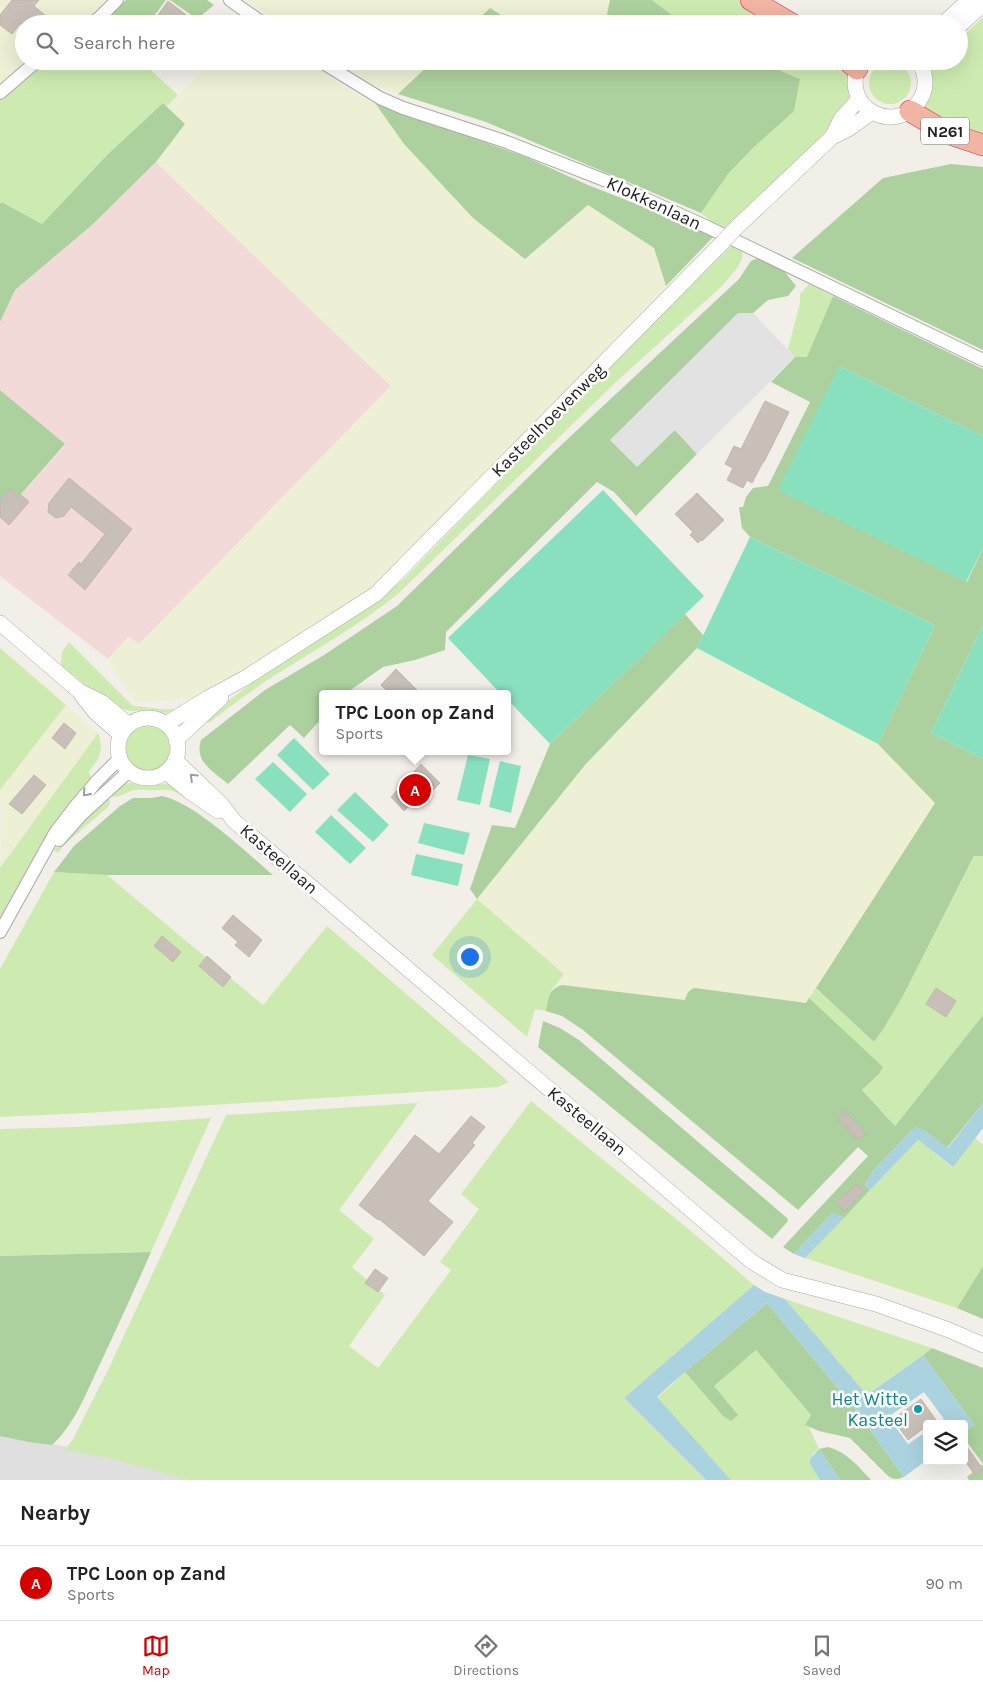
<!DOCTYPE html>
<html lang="en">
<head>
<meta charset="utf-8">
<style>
  :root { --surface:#fff; --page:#f6f6f6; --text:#222; --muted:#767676; --line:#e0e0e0; --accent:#d40000 }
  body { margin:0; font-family:Karla,sans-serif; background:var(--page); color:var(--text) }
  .controls { position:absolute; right:15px; bottom:15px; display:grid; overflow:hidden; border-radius:5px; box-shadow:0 5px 20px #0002 }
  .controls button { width:45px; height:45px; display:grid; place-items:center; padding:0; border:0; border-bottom:1px solid var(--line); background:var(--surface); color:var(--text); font:25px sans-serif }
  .you { position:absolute; left:469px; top:956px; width:18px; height:18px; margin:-12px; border:4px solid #fff; border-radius:50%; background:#1a73e8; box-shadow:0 0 0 8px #1a73e833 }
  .badge { display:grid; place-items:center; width:32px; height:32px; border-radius:50%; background:var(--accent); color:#fff; font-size:16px; font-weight:700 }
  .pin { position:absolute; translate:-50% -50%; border:2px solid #fff; box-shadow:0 1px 5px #0006 }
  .popup { position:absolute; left:319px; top:690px; width:192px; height:65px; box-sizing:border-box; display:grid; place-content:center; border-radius:5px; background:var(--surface); filter:drop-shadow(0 1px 4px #0005); font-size:16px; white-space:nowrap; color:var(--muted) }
  .popup b { font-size:19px; color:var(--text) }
  .popup::after { content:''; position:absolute; left:50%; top:100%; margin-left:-10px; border:10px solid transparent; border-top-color:var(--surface) }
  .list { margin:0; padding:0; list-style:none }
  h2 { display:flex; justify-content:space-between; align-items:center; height:65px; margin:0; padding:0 20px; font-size:21px }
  h2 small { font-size:16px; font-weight:400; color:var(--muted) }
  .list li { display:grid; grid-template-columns:32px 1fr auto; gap:15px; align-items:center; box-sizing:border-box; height:75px; padding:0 20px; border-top:1px solid var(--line) }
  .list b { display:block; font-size:19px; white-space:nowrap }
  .list p { margin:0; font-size:16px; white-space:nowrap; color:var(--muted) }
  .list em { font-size:16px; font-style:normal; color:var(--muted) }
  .icon { flex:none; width:28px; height:28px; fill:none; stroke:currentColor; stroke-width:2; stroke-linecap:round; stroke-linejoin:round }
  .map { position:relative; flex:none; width:983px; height:1480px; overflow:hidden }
  .search { position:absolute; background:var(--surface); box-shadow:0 5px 20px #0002; left:15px; right:15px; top:15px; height:55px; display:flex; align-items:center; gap:12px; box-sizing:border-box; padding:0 18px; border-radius:28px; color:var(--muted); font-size:19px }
  .sheet { height:140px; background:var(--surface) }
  nav { display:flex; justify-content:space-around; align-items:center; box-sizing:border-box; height:70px; border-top:1px solid var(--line); background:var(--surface); font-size:14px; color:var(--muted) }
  nav a { display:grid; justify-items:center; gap:2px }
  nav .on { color:var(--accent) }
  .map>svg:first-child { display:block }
  .residential { fill:#e0dfdf }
  .commercial { fill:#f2dad9 }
  .farmland { fill:#eef0d5 }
  .grass { fill:#cdebb0 }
  .forest { fill:#add19e }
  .pitch { fill:#88e0be }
  .parking { fill:#e2e2e2 }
  .water { fill:#aad3df }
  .building { fill:#c7bfb8; stroke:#c4b6ab }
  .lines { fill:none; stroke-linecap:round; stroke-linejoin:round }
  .minor-casing { stroke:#a9a9a9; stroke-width:14 }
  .tertiary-casing { stroke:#a9a9a9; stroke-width:16 }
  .trunk-casing { stroke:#dc2a67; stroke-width:22 }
  .minor { stroke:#fff; stroke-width:12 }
  .tertiary { stroke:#fff; stroke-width:15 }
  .trunk { stroke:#f2b4a3; stroke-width:21 }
  .tertiary-bridge-casing { stroke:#a9a9a9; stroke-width:16; stroke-linecap:butt }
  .tertiary-bridge { stroke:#fff; stroke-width:15 }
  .oneway { stroke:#9c9c9c }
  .culture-dot { fill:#0f9aa8; stroke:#fff; stroke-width:2 }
  .labels { text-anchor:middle; stroke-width:5; stroke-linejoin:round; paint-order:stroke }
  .shield { fill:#fff; stroke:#646464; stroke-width:1 }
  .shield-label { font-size:16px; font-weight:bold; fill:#222 }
  .street-label { font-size:18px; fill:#222; stroke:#fff }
  .culture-label { font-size:18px; fill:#0d838f; stroke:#fff; text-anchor:end }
</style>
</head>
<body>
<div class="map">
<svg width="983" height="1480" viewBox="0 0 983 1480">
  <rect width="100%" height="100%" fill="#f2efe9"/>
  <path class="residential" d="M0,1434L73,1448L205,1480H0Z"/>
  <path class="commercial" d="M156,162L391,386L139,644L128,637L108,659L0,576V518L65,445L0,390V322L15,290L92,225Z"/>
  <path class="farmland" d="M0,0H111L86,24H24V61H32L0,87Z
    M246,0H610L605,24H515L490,8L473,24H279Z
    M213,61H307L346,88L375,103L404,144L473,218L531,255L588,205L654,248L666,286L434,528L384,576L349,603L193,701L183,697L172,700L144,702L134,701L108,659L128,637L140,644L391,386L156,162L185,124L167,106Z
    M333,61H433L398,94L373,85Z
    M697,648L878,744L936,803L806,1003L695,988L685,1000L562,985L554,987L564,974L477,899L585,765Z
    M66,705L98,733L0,868L1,823L0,790Z"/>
  <path class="grass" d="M652,0H742L784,24H684Z
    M983,17V141L922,108L931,90L932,69L936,62L959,61V40Z
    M45,61H141L178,95L167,106L163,103L107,155L42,224L3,202L0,204V99Z
    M757,61H840L849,74L850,101L814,146L722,230L701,213L728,174L754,147L800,79Z
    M869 83a21 21 0 1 1 42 0a21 21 0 1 1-42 0Z
    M733,244L741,249L743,256L738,267L722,286L616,382L400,592C359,626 311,652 266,681C247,694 228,708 210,722L207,723L204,720C236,694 269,670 304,648C339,626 374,605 405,578L647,329Z
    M809,284L833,296L807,358L795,357L788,349L800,303V294Z
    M69,642L133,706C141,706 169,711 174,709C175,709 180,705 181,705L184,707C169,716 166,712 150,711C143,710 134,712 127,710C110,707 76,677 61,666L62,652Z
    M0,648L66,705L0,790Z
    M121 748a26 26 0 1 1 52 0a26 26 0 1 1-52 0Z
    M98,733C102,742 102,754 96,762C93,767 90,768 89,773L92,779L74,800L44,839L0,917V868Z
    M127,783L166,784L176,787L183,793L181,795C168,787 163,791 149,790C142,790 136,789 129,792C123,794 120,797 113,797L111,793Z
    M107,797L110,800L109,806L64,845L58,853L54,850Z
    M975,855L983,856V1015L895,1126L862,1090L879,1074L809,998L816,988L874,1042L884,1028L904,994Z
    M54,872L107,875L263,1005L327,926L509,1082L498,1087L86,1113L0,1117V969Z
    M477,899L564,974L551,991L546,1011L535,1009L527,1037L432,955Z
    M531,1101L692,1232L754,1285L624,1398L706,1480H189L109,1458L64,1450L72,1441L108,1370L226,1115L418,1103L339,1210L374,1239L352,1267L385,1295L349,1346L378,1368L451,1270L440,1262L479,1209L461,1194Z
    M211,1118L151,1252L0,1256V1129L77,1127Z
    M975,1138L983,1145V1266L957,1308L805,1258L918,1140L952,1167Z
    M785,1299L932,1348L867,1395Z
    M756,1350L811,1415L805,1425L809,1427L819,1449L813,1454L810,1464L820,1480H731L657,1398L685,1372L723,1416L737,1415L713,1386Z"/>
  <path class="forest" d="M126,0H166L148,24H101Z
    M170,0H207L214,5L197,19Z
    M610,0H652L684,24H605Z
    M490,8L515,24H473Z
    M433,61H757L800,79L794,111L754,147L728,174L701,213L486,122L398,94Z
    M163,103L185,124L156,162L92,225L15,290L0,322V204L2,202L42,224L107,155Z
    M375,103L526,157L588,185L715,235L666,286L654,248L588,205L525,259L473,218L404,144Z
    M951,164L983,167V350L792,258L883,178Z
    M758,258L780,266L796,286L788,296L768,300L752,314L675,430L697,454L636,516L614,492L597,482L446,632L445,650L415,660L383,667L345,694H322V718L304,738L290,725L228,784C213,771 194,762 201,740L265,690L324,655L397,606L557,449L739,279L751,261Z
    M833,296L983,369V436L839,366L967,582L983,548V625L931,733L983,759V856H974L904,994L884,1028L874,1042L816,988L935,803L878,744L935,625L750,537L742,528L739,507H743L746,497L753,488L768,486L810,402L771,382L795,357H807Z
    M0,390L65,444L0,518Z
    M685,614L703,635L697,648L585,765L477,899L470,889L492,825L515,828L550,744Z
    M162,796C194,802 247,853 273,875H107L54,872L74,846L120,806L133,798H151Z
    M562,985L685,1000C687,994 688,990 695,988L806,1003L809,998L883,1067L879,1074L862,1090L895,1126L983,1015V1103L947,1148L925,1131L913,1129L873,1171L865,1185L870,1190L844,1218L832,1213L794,1254L783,1247L868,1156L858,1147L798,1210L583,1030L562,1016L546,1011C549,998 548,989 562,985Z
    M543,1021L560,1028L579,1040L787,1218L788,1221L772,1239L538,1047Z
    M151,1252C135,1289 118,1325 101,1362C87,1390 76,1423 52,1445L29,1442L0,1436V1256Z
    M983,1266V1319L957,1308Z
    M767,1303L852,1405L904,1477C896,1480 893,1480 887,1475L850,1438L819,1431L805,1425L811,1415L756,1350L714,1386L738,1415L731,1421L723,1416L685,1372Z
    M932,1348L983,1368V1480H969L967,1477L983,1464L964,1438V1432L974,1425L923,1355Z
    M828,1447C847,1452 858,1466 871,1480H840L819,1449Z"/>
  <path class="pitch" d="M839,366L983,436V548L966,582L778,490Z
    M603,490L704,596L550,744L508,700V694H501L448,638Z
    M750,537L935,625L878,744L697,648Z
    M983,625V759L931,733Z
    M294,738L330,774L313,790L277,755Z
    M468,755L490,759L480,805L457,800Z
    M500,761L521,766L511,813L489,807Z
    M273,762L307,794L290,812L255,779Z
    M355,792L389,825L373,842L337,810Z
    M331,815L366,848L350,864L315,832Z
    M424,823L470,833L464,855L418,843Z
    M416,854L463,864L458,886L411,875Z"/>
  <path class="parking" d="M738,313H753L795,357L697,454L675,430L637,467L610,440Z"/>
  <path class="water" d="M983,1103V1128L953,1167L918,1140L870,1190L865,1185L873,1171L913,1129L917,1127L925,1131L948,1148Z
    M832,1213L844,1218L805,1258L794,1254Z
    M754,1285L765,1292L785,1299L867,1395L923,1355L974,1425L964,1432V1424H937L944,1419L924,1392L888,1417L908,1444L927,1431V1460L904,1477L852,1405L767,1303L671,1384L657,1397L731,1480H706L624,1398Z
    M819,1449L840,1480H820L810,1464V1459Z"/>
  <path class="building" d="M12,0H39L34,6L56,24H20L12,34L0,25V15Z
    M168,1L198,24H171L158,15Z
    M765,401L789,412L764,462H763L752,483L747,480L743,488L727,480L733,468L725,464L734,446L741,449Z
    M69,478L132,529L85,590L68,575L79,562L81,564L105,534L71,507L64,516L56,518L48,512L49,503Z
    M10,489L17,495L19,493L29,502L9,525L0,517V500Z
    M697,493L724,520L702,541L701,540L698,543L690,535L693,532L675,514Z
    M396,669L421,694H390L381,685Z
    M64,723L76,733L65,749L52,738Z
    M421,764L440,783L422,801L418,797L404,811L391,797Z
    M34,775L46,785L22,814L9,804Z
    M233,915L262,940L249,957L235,945L238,942L222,928Z
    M162,936L181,952L173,962L154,946Z
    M207,956L231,977L223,987L199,966Z
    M936,988L956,1001L946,1017L926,1004Z
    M845,1111L866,1133L858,1140L837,1118Z
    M471,1116L485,1127L472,1143L475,1145L428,1201L453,1222L424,1256L379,1219L378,1220L359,1205L415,1135L439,1154Z
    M857,1184L864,1191L844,1212L836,1202Z
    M375,1269L388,1278L378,1292L365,1283Z
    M921,1399L936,1420L931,1424H927V1426L908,1440L893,1419Z
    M964,1443L983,1469L975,1475L964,1460Z"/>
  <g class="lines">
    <defs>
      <path id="minor" d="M230,0L264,24
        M90,24L99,18L117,0
        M320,61L380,98L403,108L504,141L604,180L703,225L983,360
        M0,93L37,61
        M59,840L82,814L129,771
        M0,932L55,833L74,808L97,781L120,758"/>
      <path id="tertiary" d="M943,24L969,0
        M959,26L983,4
        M861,61C835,109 902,141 923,94C927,83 925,71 918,61
        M832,137L841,119L859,99
        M737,227L832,137L850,128L872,112
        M0,623L79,691L103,703L129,725
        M81,694L95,712L121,735
        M118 748a30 30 0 1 1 60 0a30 30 0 1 1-60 0Z
        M166,724L208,698L245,678L376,594L718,247
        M176,740L221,698
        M175,760L222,805L234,821L751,1261L782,1280L876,1304L949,1330L983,1345
        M166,772L189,791L218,811"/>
      <path id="trunk" d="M751,0L792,24
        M848,61L857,69
        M910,111L947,133L983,145"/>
    </defs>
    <use href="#minor" class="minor-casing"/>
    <use href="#tertiary" class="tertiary-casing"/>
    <use href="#trunk" class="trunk-casing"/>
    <use href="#minor" class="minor"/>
    <use href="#tertiary" class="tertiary"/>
    <use href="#trunk" class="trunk"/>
    <defs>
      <path id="tertiary-bridge" d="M718,247L737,227"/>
    </defs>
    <use href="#tertiary-bridge" class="tertiary-bridge-casing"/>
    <use href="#tertiary-bridge" class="tertiary-bridge"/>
  </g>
  <defs><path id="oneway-chevron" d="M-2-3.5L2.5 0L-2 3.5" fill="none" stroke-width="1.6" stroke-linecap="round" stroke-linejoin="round" transform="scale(1.25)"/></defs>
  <g class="oneway">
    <use href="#oneway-chevron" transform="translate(193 777) rotate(-137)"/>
    <use href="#oneway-chevron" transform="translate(86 793) rotate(131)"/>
  </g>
  <circle class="culture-dot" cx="918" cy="1409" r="5"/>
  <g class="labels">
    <rect class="shield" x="921" y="117.5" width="48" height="27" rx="4"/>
    <g class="shield-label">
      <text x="945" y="137">N261</text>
    </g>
    <g class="street-label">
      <text transform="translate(654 203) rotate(25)" y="6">Klokkenlaan</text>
      <text transform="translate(548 420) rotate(-45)" y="6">Kasteelhoevenweg</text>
      <text transform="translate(279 859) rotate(41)" y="6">Kasteellaan</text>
      <text transform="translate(587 1121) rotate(40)" y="6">Kasteellaan</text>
    </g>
    <g class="culture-label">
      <text x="908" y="1405">Het Witte<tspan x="908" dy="21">Kasteel</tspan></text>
    </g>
  </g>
</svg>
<div class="controls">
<button><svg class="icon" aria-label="layers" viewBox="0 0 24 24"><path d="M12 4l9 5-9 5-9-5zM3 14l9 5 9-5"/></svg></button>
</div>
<div class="you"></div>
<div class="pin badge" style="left:415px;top:790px">A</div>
<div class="popup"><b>TPC Loon op Zand</b>Sports</div>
<div class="search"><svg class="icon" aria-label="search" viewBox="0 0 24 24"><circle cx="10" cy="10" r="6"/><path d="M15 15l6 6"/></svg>Search here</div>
</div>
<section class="sheet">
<h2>Nearby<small></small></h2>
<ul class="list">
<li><span class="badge">A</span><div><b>TPC Loon op Zand</b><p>Sports</p></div><em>90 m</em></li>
</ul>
</section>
<nav>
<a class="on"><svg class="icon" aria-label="map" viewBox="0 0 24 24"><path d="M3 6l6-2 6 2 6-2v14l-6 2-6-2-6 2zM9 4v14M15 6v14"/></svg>Map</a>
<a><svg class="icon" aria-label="directions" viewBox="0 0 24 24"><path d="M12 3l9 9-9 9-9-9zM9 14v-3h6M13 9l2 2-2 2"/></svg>Directions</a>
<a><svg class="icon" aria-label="saved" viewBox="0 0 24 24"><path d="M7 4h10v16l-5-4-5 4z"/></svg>Saved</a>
</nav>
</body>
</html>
